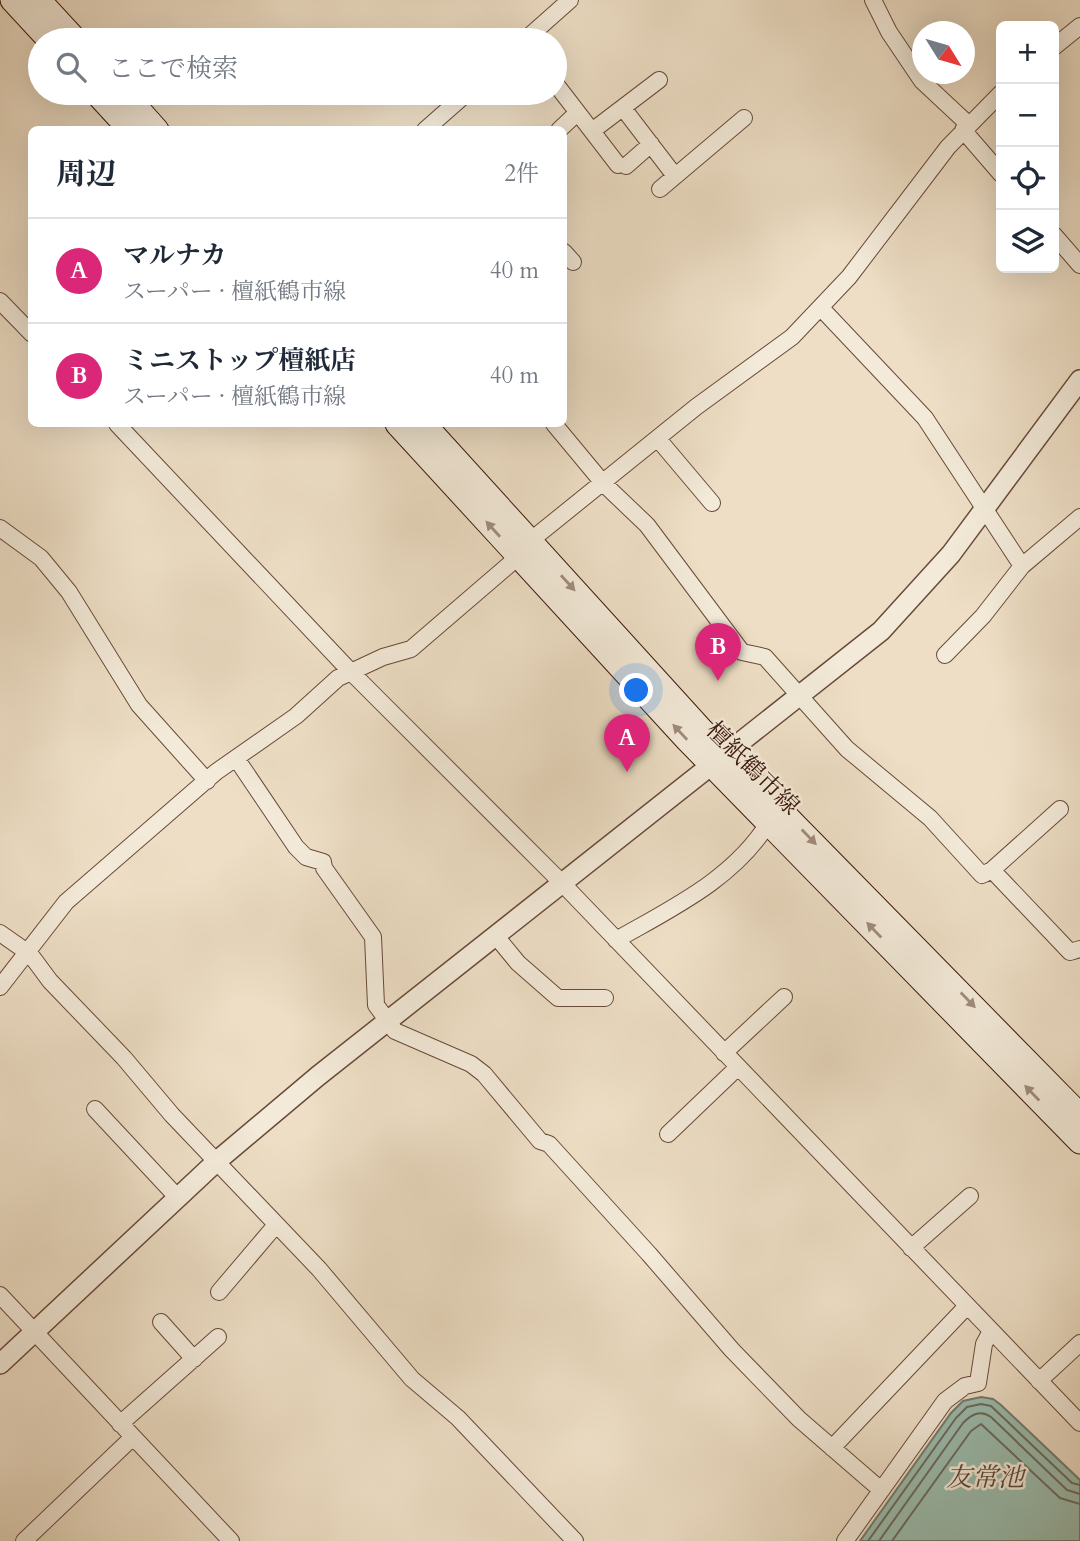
<!DOCTYPE html>
<html lang="ja">
<head>
<meta charset="utf-8">
<style>
  :root { --surface:#fff; --page:#f2f2f3; --text:#1f2937; --muted:#747a83; --line:#e0e1e3; --accent:#db2777 }
  body { margin:0; font-family:Cardo,"Noto Serif JP",serif; background:var(--page); color:var(--text) }
  .controls { position:absolute; right:21px; top:21px; display:grid; overflow:hidden; border-radius:10px; box-shadow:0 7px 28px #0002 }
  .controls button { width:63px; height:63px; display:grid; place-items:center; padding:0; border:0; border-bottom:2px solid var(--line); background:var(--surface); color:var(--text); font:35px sans-serif }
  .compass { position:absolute; left:912px; top:21px; width:63px; height:63px; border-radius:50%; background:var(--surface); box-shadow:0 7px 28px #0002; rotate:127deg }
  .you { position:absolute; left:637px; top:691px; width:24px; height:24px; margin:-18px; border:5px solid #fff; border-radius:50%; background:#1a73e8; box-shadow:0 0 0 10px #1a73e833 }
  .badge { display:grid; place-items:center; width:46px; height:46px; border-radius:50%; background:var(--accent); color:#fff; font-size:23px; font-weight:700 }
  .pin { position:absolute; translate:-50% -58px; filter:drop-shadow(0 2px 4px #0008) }
  .pin::after { content:''; position:absolute; top:37px; width:24px; height:21px; background:inherit; clip-path:polygon(0 0,100% 0,50% 100%) }
  .list { margin:0; padding:0; list-style:none }
  h2 { display:flex; justify-content:space-between; align-items:center; height:91px; margin:0; padding:0 28px; font-size:30px }
  h2 small { font-size:23px; font-weight:400; color:var(--muted) }
  .list li { display:grid; grid-template-columns:46px 1fr auto; gap:21px; align-items:center; box-sizing:border-box; height:105px; padding:0 28px; border-top:2px solid var(--line) }
  .list b { display:block; font-size:26px; white-space:nowrap }
  .list p { margin:0; font-size:23px; white-space:nowrap; color:var(--muted) }
  .list em { font-size:23px; font-style:normal; color:var(--muted) }
  .icon { flex:none; width:38px; height:38px; fill:none; stroke:currentColor; stroke-width:2; stroke-linecap:round; stroke-linejoin:round }
  .map { position:relative; flex:none; width:1080px; height:1541px; overflow:hidden }
  .search { position:absolute; background:var(--surface); box-shadow:0 7px 28px #0002; left:28px; top:28px; width:539px; height:77px; display:flex; align-items:center; gap:18px; box-sizing:border-box; padding:0 24px; border-radius:38px; color:var(--muted); font-size:26px }
  .panel { position:absolute; background:var(--surface); box-shadow:0 7px 28px #0002; left:28px; top:126px; width:539px; height:301px; border-radius:10px }
  .map>svg:first-child { display:block }
  .water { fill:#9abdaf; stroke:#747b6d; stroke-width:2 }
  .lines { fill:none; stroke-linecap:round; stroke-linejoin:round }
  .shore { stroke:#6a6a5d; stroke-width:2 }
  .minor-casing { stroke:#684a3a; stroke-width:18 }
  .tertiary-casing { stroke:#684a3a; stroke-width:22 }
  .secondary-casing { stroke:#3b180b; stroke-width:25 }
  .minor { stroke:#f3ead9; stroke-width:16 }
  .tertiary { stroke:#f3ead9; stroke-width:19 }
  .secondary { stroke:#f3ead9; stroke-width:23 }
  .oneway { fill:#a08c7c }
  .labels { text-anchor:middle; stroke-width:5; stroke-linejoin:round; paint-order:stroke }
  .street-label { font-size:24px; fill:#3b180b; stroke:#f3ead9 }
  .water-label { font-size:26px; font-style:italic; fill:#584a3c; stroke:#f3ead9 }
</style>
</head>
<body>
<div class="map">
<svg width="1080" height="1541" viewBox="0 0 1080 1541">
  <rect width="100%" height="100%" fill="#eddec5"/>
  <filter id="stains"><feTurbulence type="fractalNoise" baseFrequency=".00286" numOctaves="4"/><feColorMatrix values="0 0 0 0 .2 0 0 0 0 .09 0 0 0 0 .02 0 0 0 .5 -.17"/></filter>
  <radialGradient id="worn" r=".72"><stop offset=".6" stop-color="#630" stop-opacity="0"/><stop offset="1" stop-color="#630" stop-opacity=".3"/></radialGradient>
  <path class="water" d="M981,1397L993,1399L1001,1405L1080,1480V1541H860L951,1413L963,1401Z"/>
  <g class="lines">
    <path class="shore" d="M868,1541L956,1418L967,1407L981,1404L991,1406L1072,1483L1080,1485
      M879,1541L963,1423C971,1415 980,1409 991,1417L1067,1490L1080,1494
      M892,1541L971,1431L981,1424L1060,1498L1080,1504"/>
    <defs>
      <path id="minor" d="M873,0L889,32L922,81L968,124
        M525,40L570,0
        M1054,47L1080,26
        M555,83L618,165
        M623,108L675,176
        M425,130L467,93
        M559,130L577,113
        M963,130L1001,174
        M592,131L659,80
        M626,166L651,144
        M660,189L744,118
        M1054,235L1080,265
        M564,252L573,262
        M0,301L32,334
        M821,308L925,418L1022,566
        M117,424L350,671L561,882L1080,1423
        M554,424L603,483L647,525L742,652L765,657L847,749L930,818L982,875L992,870L1070,952L1080,949
        M658,439L712,503
        M0,528L41,558L69,592L139,705L207,781
        M530,541L696,407L792,337L849,277L948,147L1001,93
        M945,655L983,616L1022,566L1080,517
        M236,758L296,847L306,857L323,862L324,868L373,937L376,1005L395,1031L471,1064L484,1074L540,1141L549,1144L649,1254L732,1350L799,1419L881,1490
        M992,870L1060,809
        M0,933L30,954L50,981L124,1058L172,1115L319,1269L412,1379L458,1418L575,1541
        M495,935L518,963L558,998H605
        M616,940C672,908 734,879 769,822
        M0,987L66,902L216,772L296,716L338,678L383,657L411,649L518,557
        M724,1053L784,997
        M95,1109L178,1198
        M668,1134L738,1067
        M911,1248L970,1196
        M219,1292L275,1226
        M0,1295L231,1541
        M161,1322L194,1359
        M1039,1381L1080,1343
        M120,1424L218,1337
        M832,1448L967,1306
        M24,1541L133,1437
        M845,1541L945,1401L965,1386L978,1383L984,1344L991,1331"/>
      <path id="tertiary" d="M0,1364L217,1161L318,1076L881,631L951,554L1080,380"/>
      <path id="secondary" d="M12,0L49,40
        M39,0L76,40
        M96,93L130,130
        M124,93L157,130
        M397,424L687,740L1080,1142
        M424,424L701,729L1080,1115"/>
    </defs>
    <use href="#minor" class="minor-casing"/>
    <use href="#tertiary" class="tertiary-casing"/>
    <use href="#secondary" class="secondary-casing"/>
    <use href="#minor" class="minor"/>
    <use href="#tertiary" class="tertiary"/>
    <use href="#secondary" class="secondary"/>
  </g>
  <defs><path id="oneway-solid" d="M-6-.8H1V-3.2L6.5 0L1 3.2V.8H-6Z" transform="scale(1.75)"/></defs>
  <g class="oneway">
    <use href="#oneway-solid" transform="translate(493 529) rotate(-132)"/>
    <use href="#oneway-solid" transform="translate(568 583) rotate(48)"/>
    <use href="#oneway-solid" transform="translate(680 732) rotate(-133)"/>
    <use href="#oneway-solid" transform="translate(809 837) rotate(46)"/>
    <use href="#oneway-solid" transform="translate(874 930) rotate(-134)"/>
    <use href="#oneway-solid" transform="translate(968 1000) rotate(46)"/>
    <use href="#oneway-solid" transform="translate(1032 1093) rotate(-134)"/>
  </g>
  <g class="labels">
    <g class="street-label">
      <text transform="translate(753 768) rotate(45)" y="8">檀紙鶴市線</text>
    </g>
    <g class="water-label">
      <text x="985" y="1486">友常池</text>
    </g>
  </g>
  <rect width="100%" height="100%" filter="url(#stains)"/>
  <rect width="100%" height="100%" fill="url(#worn)"/>
</svg>
<div class="controls">
<button>+</button>
<button>−</button>
<button><svg class="icon" aria-label="locate" viewBox="0 0 24 24"><circle cx="12" cy="12" r="6"/><path d="M12 2v4M12 18v4M2 12h4M18 12h4"/></svg></button>
<button><svg class="icon" aria-label="layers" viewBox="0 0 24 24"><path d="M12 4l9 5-9 5-9-5zM3 14l9 5 9-5"/></svg></button>
</div>
<svg class="compass" viewBox="-18 -18 36 36"><path d="M0-13l5 13h-10z" fill="#e53935"/><path d="M0 13l5-13h-10z" fill="#747a83"/></svg>
<div class="you"></div>
<div class="pin badge" style="left:627px;top:772px">A</div>
<div class="pin badge" style="left:718px;top:681px">B</div>
<div class="search"><svg class="icon" aria-label="search" viewBox="0 0 24 24"><circle cx="10" cy="10" r="6"/><path d="M15 15l6 6"/></svg>ここで検索</div>
<section class="panel">
<h2>周辺<small>2件</small></h2>
<ul class="list">
<li><span class="badge">A</span><div><b>マルナカ</b><p>スーパー · 檀紙鶴市線</p></div><em>40 m</em></li>
<li><span class="badge">B</span><div><b>ミニストップ檀紙店</b><p>スーパー · 檀紙鶴市線</p></div><em>40 m</em></li>
</ul>
</section>
</div>
</body>
</html>
